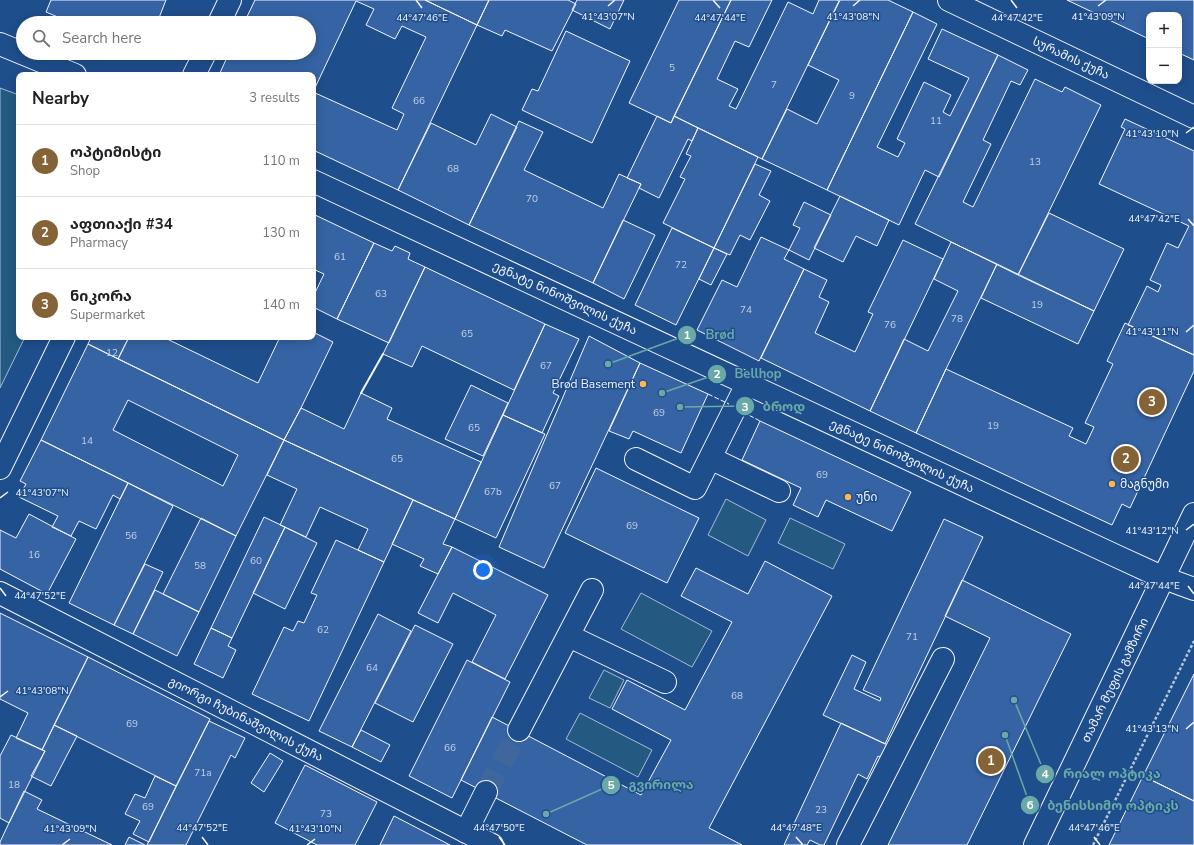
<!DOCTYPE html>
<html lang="en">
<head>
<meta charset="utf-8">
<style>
  :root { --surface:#fff; --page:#f2f2f2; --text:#202124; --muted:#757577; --line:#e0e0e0; --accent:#846436 }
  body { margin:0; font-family:"Nunito Sans","Noto Sans Georgian",sans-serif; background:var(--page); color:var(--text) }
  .controls { position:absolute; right:12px; top:12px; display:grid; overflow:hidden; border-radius:8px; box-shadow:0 2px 10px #0003 }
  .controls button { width:36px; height:36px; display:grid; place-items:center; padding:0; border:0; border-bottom:1px solid var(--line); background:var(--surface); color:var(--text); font:20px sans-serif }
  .you { position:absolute; left:483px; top:570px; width:14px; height:14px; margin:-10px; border:3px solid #fff; border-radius:50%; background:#1a73e8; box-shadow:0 0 0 6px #1a73e833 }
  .badge { display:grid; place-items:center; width:26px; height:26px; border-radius:50%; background:var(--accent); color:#fff; font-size:13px; font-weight:700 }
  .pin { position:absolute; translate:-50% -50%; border:2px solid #fff; box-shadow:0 1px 4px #0006 }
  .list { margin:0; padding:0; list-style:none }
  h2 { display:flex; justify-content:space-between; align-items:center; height:52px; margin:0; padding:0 16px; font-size:17px }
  h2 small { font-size:13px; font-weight:400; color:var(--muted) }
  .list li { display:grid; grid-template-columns:26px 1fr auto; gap:12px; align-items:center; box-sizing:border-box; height:72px; padding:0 16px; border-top:1px solid var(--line) }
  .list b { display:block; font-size:15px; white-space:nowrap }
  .list p { margin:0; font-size:13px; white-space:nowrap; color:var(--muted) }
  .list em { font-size:13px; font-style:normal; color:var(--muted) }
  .icon { flex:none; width:22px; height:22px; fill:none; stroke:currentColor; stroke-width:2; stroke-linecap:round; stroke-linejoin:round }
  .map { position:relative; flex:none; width:1194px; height:845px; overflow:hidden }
  .search { position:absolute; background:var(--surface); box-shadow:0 2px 10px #0003; left:16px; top:16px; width:300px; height:44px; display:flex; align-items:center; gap:10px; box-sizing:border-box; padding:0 14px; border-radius:22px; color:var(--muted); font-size:15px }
  .panel { position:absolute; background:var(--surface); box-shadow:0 2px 10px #0003; left:16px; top:72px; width:300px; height:268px; border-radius:8px }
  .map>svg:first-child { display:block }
  .green { fill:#245a82; stroke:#a8bbd7 }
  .building { fill:#3563a3; stroke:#f2f6ff; fill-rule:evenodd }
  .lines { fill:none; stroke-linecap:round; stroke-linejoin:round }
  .minor-tunnel { stroke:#3f679d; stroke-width:22; stroke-dasharray:22 11; stroke-linecap:butt }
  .minor-casing { stroke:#f2f6ff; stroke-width:24 }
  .major-casing { stroke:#f2f6ff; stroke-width:24 }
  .path { stroke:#b3c4dc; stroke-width:2.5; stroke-dasharray:3 2; stroke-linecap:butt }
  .minor { stroke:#1f4e8c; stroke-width:22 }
  .major { stroke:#1f4e8c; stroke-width:22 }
  .fence { stroke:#f2f6ff; stroke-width:1; stroke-dasharray:5 2; stroke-linecap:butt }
  .wall { stroke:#f2f6ff; stroke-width:2 }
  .ticks { fill:none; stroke:#f2f6ff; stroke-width:1.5 }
  .poi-dot { fill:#ffb74d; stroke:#1f4e8c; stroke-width:1.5 }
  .labels { text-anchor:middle; stroke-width:3; stroke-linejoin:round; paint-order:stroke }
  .number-label { font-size:10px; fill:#c3d1e8 }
  .street-label { font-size:12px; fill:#f2f6ff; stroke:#1f4e8c }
  .poi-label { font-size:12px; fill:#f2f6ff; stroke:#1f4e8c; text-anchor:start }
  .ticks-label { font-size:10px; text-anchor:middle; fill:#f2f6ff; stroke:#1f4e8c; stroke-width:3; stroke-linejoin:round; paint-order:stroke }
  .leader { fill:none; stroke:#6aa9a8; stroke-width:1.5 }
  .callout-dot { fill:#6aa9a8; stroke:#1f4e8c; stroke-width:1.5 }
  .mark-label { font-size:12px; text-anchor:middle; font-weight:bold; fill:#fff }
  .callout-label { font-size:13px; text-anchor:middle; font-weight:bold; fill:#6aa9a8; stroke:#1f4e8c; stroke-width:3; stroke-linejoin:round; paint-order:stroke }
</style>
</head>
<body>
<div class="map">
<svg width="1194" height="845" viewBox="0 0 1194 845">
  <rect width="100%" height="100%" fill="#1f4e8c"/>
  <path class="green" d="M0,88L19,95V337H25L0,388Z
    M726,499L766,520L748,556L708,535Z
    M790,518L845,544L833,569L778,543Z
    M641,593L712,631L692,667L621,629Z
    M604,670L624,680L610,708L589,698Z
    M580,713L652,750L638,777L566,739Z"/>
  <path class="building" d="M51,0H166L157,23H72L46,12Z
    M255,0H425L477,25L398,190L313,150V75H219L229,53H309V23H244ZM356,1L374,9L366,25L395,39L402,26L426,37L392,108L404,114L397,130L313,92Z
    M425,0H489L477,25Z
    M489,0H568L576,4L552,51L505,30L502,36L477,25Z
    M577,0H624L610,29L572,10Z
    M679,0H731L671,123L629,103Z
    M731,0H772L749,47L735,41L717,79L738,89L729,106L736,109L788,2L813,14L819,0H837L839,1L762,159L674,116Z
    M840,0H888L913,12L827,190L762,159L787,109L817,124L839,80L808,65Z
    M1067,0H1194V60L1179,53V15H1149V39Z
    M913,12L937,24L877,147L898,157L905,143L897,139L924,82L951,95L943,112L950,116L969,78L928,59L942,29L998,55L939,177L925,170L899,225L827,190Z
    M566,31L630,61L592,143L522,110L532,89L538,91Z
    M998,55L1028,70L1020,85L1011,81L983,140L991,144L963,202L973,207L1035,79L1062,92L1065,87L1101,105L1018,275L915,224Z
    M491,114L517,127L469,225L398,190L431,123L476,145Z
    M657,116L671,123L674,116L698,128L692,141L688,139L659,198L639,188L641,184L627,178Z
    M1125,119L1194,151V355L1128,325L1147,286L1158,292L1161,285L1150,280L1167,243L1178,248L1189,226L1099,184L1125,129L1121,127Z
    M519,121L543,132L524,170L603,208L619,174L641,184L593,283L469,225Z
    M698,128L758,157L714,248L663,223L685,179L680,177L691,156L686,154Z
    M755,164L771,171L759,195L770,201L750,240L740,235L730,255L714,248Z
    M840,196L889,220L877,246L856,236L843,262L814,248Z
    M804,202L831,215L809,260L789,250L800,228L793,225Z
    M1049,213L1124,249L1094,311L1018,275Z
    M313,214L374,243L337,319L313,307V297L324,274L313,269Z
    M623,220L655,235L624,299L593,283Z
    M672,228L714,248L676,325L635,305Z
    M761,237L789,250L784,259L804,269L759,361L697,330L722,280L737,287Z
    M903,240L943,259L870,411L761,358L804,269L827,280L819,297L829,302L815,333L855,352L873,314L868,312Z
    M951,242L997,264L946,369L916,433L870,411L904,339L928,351L958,291L934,279Z
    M374,243L392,251L395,246L410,253L408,259L425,267L389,343L337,319Z
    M714,248L727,254L711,285L699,279Z
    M997,264L1094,311L1078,344L981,298Z
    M425,267L545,324L514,390L422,346L412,367L383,354Z
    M1125,323L1194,355V371L1130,508L1122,504L1112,525L916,433L946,369L1073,428L1069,436L1086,444L1094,427L1085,423L1113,364L1107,361Z
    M545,324L579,339L553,393L559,396L542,433L503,415Z
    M313,332L333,342L301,408L284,440L118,359L129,337H163L258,383L280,337H313Z
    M589,336L640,363L544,568L499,547Z
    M91,337H129L118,359L88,344Z
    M88,344L284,440L236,536L41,440ZM128,400L238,455L223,486L113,430Z
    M640,363L708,394L681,453L633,431L629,439L609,431Z
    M471,385L508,403L483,456L445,439Z
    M361,393L392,408L387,419L481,462L455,519L284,440L301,408L344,429Z
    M503,415L545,434L496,538L455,519Z
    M760,421L911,492L892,531L826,500L818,517L793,505L801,488L742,460Z
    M41,440L128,483L120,499L113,495L96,529L79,521L71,536L52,527L58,516L19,497L26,484L20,481Z
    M284,440L413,500L384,562L358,550L368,529L320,507L306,537L280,525L297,489L267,475Z
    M596,468L699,518L667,583L565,533Z
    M128,483L173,506L114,625L69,603Z
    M413,500L455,519L443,544L452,547L438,574L420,566L424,559L392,544Z
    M29,514L76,539L47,594L0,569V530L16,538Z
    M264,517L285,527L232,638L211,628Z
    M201,518L236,536L199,612L163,594Z
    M944,519L983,537L885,744L823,715L852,655L866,662L854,689L880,701L881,698L863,690Z
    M285,527L317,543L285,609L253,593Z
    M336,540L384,562L309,721L252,694L284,627L293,631L298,621L304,623L317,595L311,593Z
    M452,547L548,595L505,679L472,662L496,615L453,593L438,623L418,613Z
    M765,561L832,596L709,828L742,845H587L461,780L492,717L641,795L671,740L612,709L627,680L685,710L732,622L681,596L696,568L748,594Z
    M145,564L163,572L133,634L114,625Z
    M962,580L1071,634L967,845H888L990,638L945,616Z
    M155,590L199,612L177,656L133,634Z
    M0,613L88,657L42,750L16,738L28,713L0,699Z
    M378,614L411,631L352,747L319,731Z
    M415,625L453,644L413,722L375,703Z
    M211,628L232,638L228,646L236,650L223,678L194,664Z
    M88,657L210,719L176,786L54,725Z
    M467,660L510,682L452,798L409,776Z
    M1194,674V801L1143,776Z
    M209,721L245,738L235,758L231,755L186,845H147Z
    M841,723L892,747L886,760L878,756L867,779L858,774L824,845H820L810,840L807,845H784Z
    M54,725L77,736L51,786L31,776L45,751L42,750Z
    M361,730L390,745L381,762L352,747Z
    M11,735L45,751L9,823L0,818V756Z
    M270,753L283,761L264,792L251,783Z
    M305,765L377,802L355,845H317L275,823Z
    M155,776L176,786L149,842L133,834L140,821L125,814L135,794L145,798Z
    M1143,776L1194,801V845H1109Z
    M24,791L42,800L37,809L112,845H0V842Z
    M394,816L450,845H380Z
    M129,837L145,845H125Z"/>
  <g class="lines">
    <path class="minor-tunnel" d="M486,792L519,730"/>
    <defs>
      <path id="minor" d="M949,0L1194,117
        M219,23L230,0
        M0,44L75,75
        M194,75L205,53
        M313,181L1114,555L1164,578L1194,589
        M710,458L779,491
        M636,459L695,488L747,384
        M0,468L64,337
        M0,593L492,845
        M569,636L665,682
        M519,730L592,590
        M466,832L486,792
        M848,845L943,659"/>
      <path id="major" d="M1035,845L1194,514"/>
    </defs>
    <use href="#minor" class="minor-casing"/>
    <use href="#major" class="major-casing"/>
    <path class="path" d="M1093,845L1194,641"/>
    <use href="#minor" class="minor"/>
    <use href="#major" class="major"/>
    <path class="fence" d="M708,394L729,404
      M743,412L760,421"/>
    <path class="wall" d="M361,393L383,354"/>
  </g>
  <path class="ticks" d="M416,0L422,8M713,0L720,8M1011,0L1017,8M608,6L615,0M853,6L860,0M1098,6L1106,0M1186,133L1194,127M1188,219L1194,226M1186,332L1194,325M0,498L8,492M1186,530L1194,524M1188,586L1194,594M0,588L6,596M0,697L8,691M1186,729L1194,722M202,837L208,845M499,837L505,845M796,837L803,845M1094,837L1100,845M62,845L70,839M307,845L315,839"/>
  <g class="poi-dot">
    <circle cx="643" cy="384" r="4"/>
    <circle cx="1112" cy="484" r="4"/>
    <circle cx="848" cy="497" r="4"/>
  </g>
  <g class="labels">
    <g class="number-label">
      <text x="672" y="71">5</text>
      <text x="774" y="88">7</text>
      <text x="852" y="99">9</text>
      <text x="419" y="104">66</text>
      <text x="936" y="124">11</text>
      <text x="1035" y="165">13</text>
      <text x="453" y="172">68</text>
      <text x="532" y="202">70</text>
      <text x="340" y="260">61</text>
      <text x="681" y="268">72</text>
      <text x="381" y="297">63</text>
      <text x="1037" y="308">19</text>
      <text x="746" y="313">74</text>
      <text x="957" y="322">78</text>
      <text x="890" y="328">76</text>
      <text x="467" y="337">65</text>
      <text x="112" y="356">12</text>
      <text x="546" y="369">67</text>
      <text x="659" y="416">69</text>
      <text x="993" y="429">19</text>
      <text x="474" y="431">65</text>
      <text x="87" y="444">14</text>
      <text x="397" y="462">65</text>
      <text x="822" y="478">69</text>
      <text x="555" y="489">67</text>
      <text x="493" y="495">67b</text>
      <text x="632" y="529">69</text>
      <text x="131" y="539">56</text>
      <text x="34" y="558">16</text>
      <text x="256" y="564">60</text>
      <text x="200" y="569">58</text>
      <text x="323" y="633">62</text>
      <text x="912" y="640">71</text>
      <text x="372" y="671">64</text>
      <text x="737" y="699">68</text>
      <text x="132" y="727">69</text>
      <text x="450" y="751">66</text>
      <text x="203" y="776">71a</text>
      <text x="14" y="788">18</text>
      <text x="148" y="810">69</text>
      <text x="821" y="813">23</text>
      <text x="326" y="817">73</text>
    </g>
    <g class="street-label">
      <text transform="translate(1071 58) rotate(25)" y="4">სურამის ქუჩა</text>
      <text transform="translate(565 298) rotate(25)" y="4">ეგნატე ნინოშვილის ქუჩა</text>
      <text transform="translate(902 456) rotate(25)" y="4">ეგნატე ნინოშვილის ქუჩა</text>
      <text transform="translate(1115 680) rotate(-64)" y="4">თამარ მეფის გამზირი</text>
      <text transform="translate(246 719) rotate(27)" y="4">გიორგი ჩუბინაშვილის ქუჩა</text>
    </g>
    <g class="poi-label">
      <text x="635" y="388" text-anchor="end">Brød Basement</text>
      <text x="1120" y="488">მაგნუმი</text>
      <text x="856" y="501">უნი</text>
    </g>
  </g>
  <g class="ticks-label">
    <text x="853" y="20">41°43'08"N</text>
    <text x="1098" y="20">41°43'09"N</text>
    <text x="608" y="20">41°43'07"N</text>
    <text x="422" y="21">44°47'46"E</text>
    <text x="720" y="21">44°47'44"E</text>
    <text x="1017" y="21">44°47'42"E</text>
    <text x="1152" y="137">41°43'10"N</text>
    <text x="1154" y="222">44°47'42"E</text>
    <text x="1152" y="335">41°43'11"N</text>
    <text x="42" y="496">41°43'07"N</text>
    <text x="1152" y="534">41°43'12"N</text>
    <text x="1154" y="589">44°47'44"E</text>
    <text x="40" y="599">44°47'52"E</text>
    <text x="42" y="694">41°43'08"N</text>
    <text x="1152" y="732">41°43'13"N</text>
    <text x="202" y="831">44°47'52"E</text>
    <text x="499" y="831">44°47'50"E</text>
    <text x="796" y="831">44°47'48"E</text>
    <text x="1094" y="831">44°47'46"E</text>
    <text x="70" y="832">41°43'09"N</text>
    <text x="315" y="832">41°43'10"N</text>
  </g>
  <path class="leader" d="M608 364L687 335M662 393L717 374M680 407L745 406M1014 700L1045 774M546 814L611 785M1005 735L1030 805"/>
  <g class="callout-dot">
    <circle cx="608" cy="364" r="4"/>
    <circle cx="662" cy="393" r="4"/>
    <circle cx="680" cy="407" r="4"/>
    <circle cx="1014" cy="700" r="4"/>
    <circle cx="546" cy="814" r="4"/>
    <circle cx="1005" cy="735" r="4"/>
    <circle cx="687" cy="335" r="10"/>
    <circle cx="717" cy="374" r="10"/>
    <circle cx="745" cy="406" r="10"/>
    <circle cx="1045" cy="774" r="10"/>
    <circle cx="611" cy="785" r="10"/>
    <circle cx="1030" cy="805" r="10"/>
  </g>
  <g class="mark-label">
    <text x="687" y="339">1</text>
    <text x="717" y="378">2</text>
    <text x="745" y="411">3</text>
    <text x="1045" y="778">4</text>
    <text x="611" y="789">5</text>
    <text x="1030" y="809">6</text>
  </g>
  <g class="callout-label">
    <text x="720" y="339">Brød</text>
    <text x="758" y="378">Bellhop</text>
    <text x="784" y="411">ბროდ</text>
    <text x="1112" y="778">რიალ ოპტიკა</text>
    <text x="661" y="789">გვირილა</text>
    <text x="1113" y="810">ბენისსიმო ოპტიკს</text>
  </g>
</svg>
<div class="controls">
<button>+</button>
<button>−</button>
</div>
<div class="you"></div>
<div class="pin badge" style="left:991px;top:761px">1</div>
<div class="pin badge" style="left:1126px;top:459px">2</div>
<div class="pin badge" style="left:1152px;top:402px">3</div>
<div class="search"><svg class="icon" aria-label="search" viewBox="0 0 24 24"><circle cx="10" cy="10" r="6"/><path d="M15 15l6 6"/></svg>Search here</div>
<section class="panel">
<h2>Nearby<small>3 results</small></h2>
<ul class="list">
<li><span class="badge">1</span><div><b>ოპტიმისტი</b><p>Shop</p></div><em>110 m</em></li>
<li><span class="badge">2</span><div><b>აფთიაქი #34</b><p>Pharmacy</p></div><em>130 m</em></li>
<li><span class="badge">3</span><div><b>ნიკორა</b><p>Supermarket</p></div><em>140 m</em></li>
</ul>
</section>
</div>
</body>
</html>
